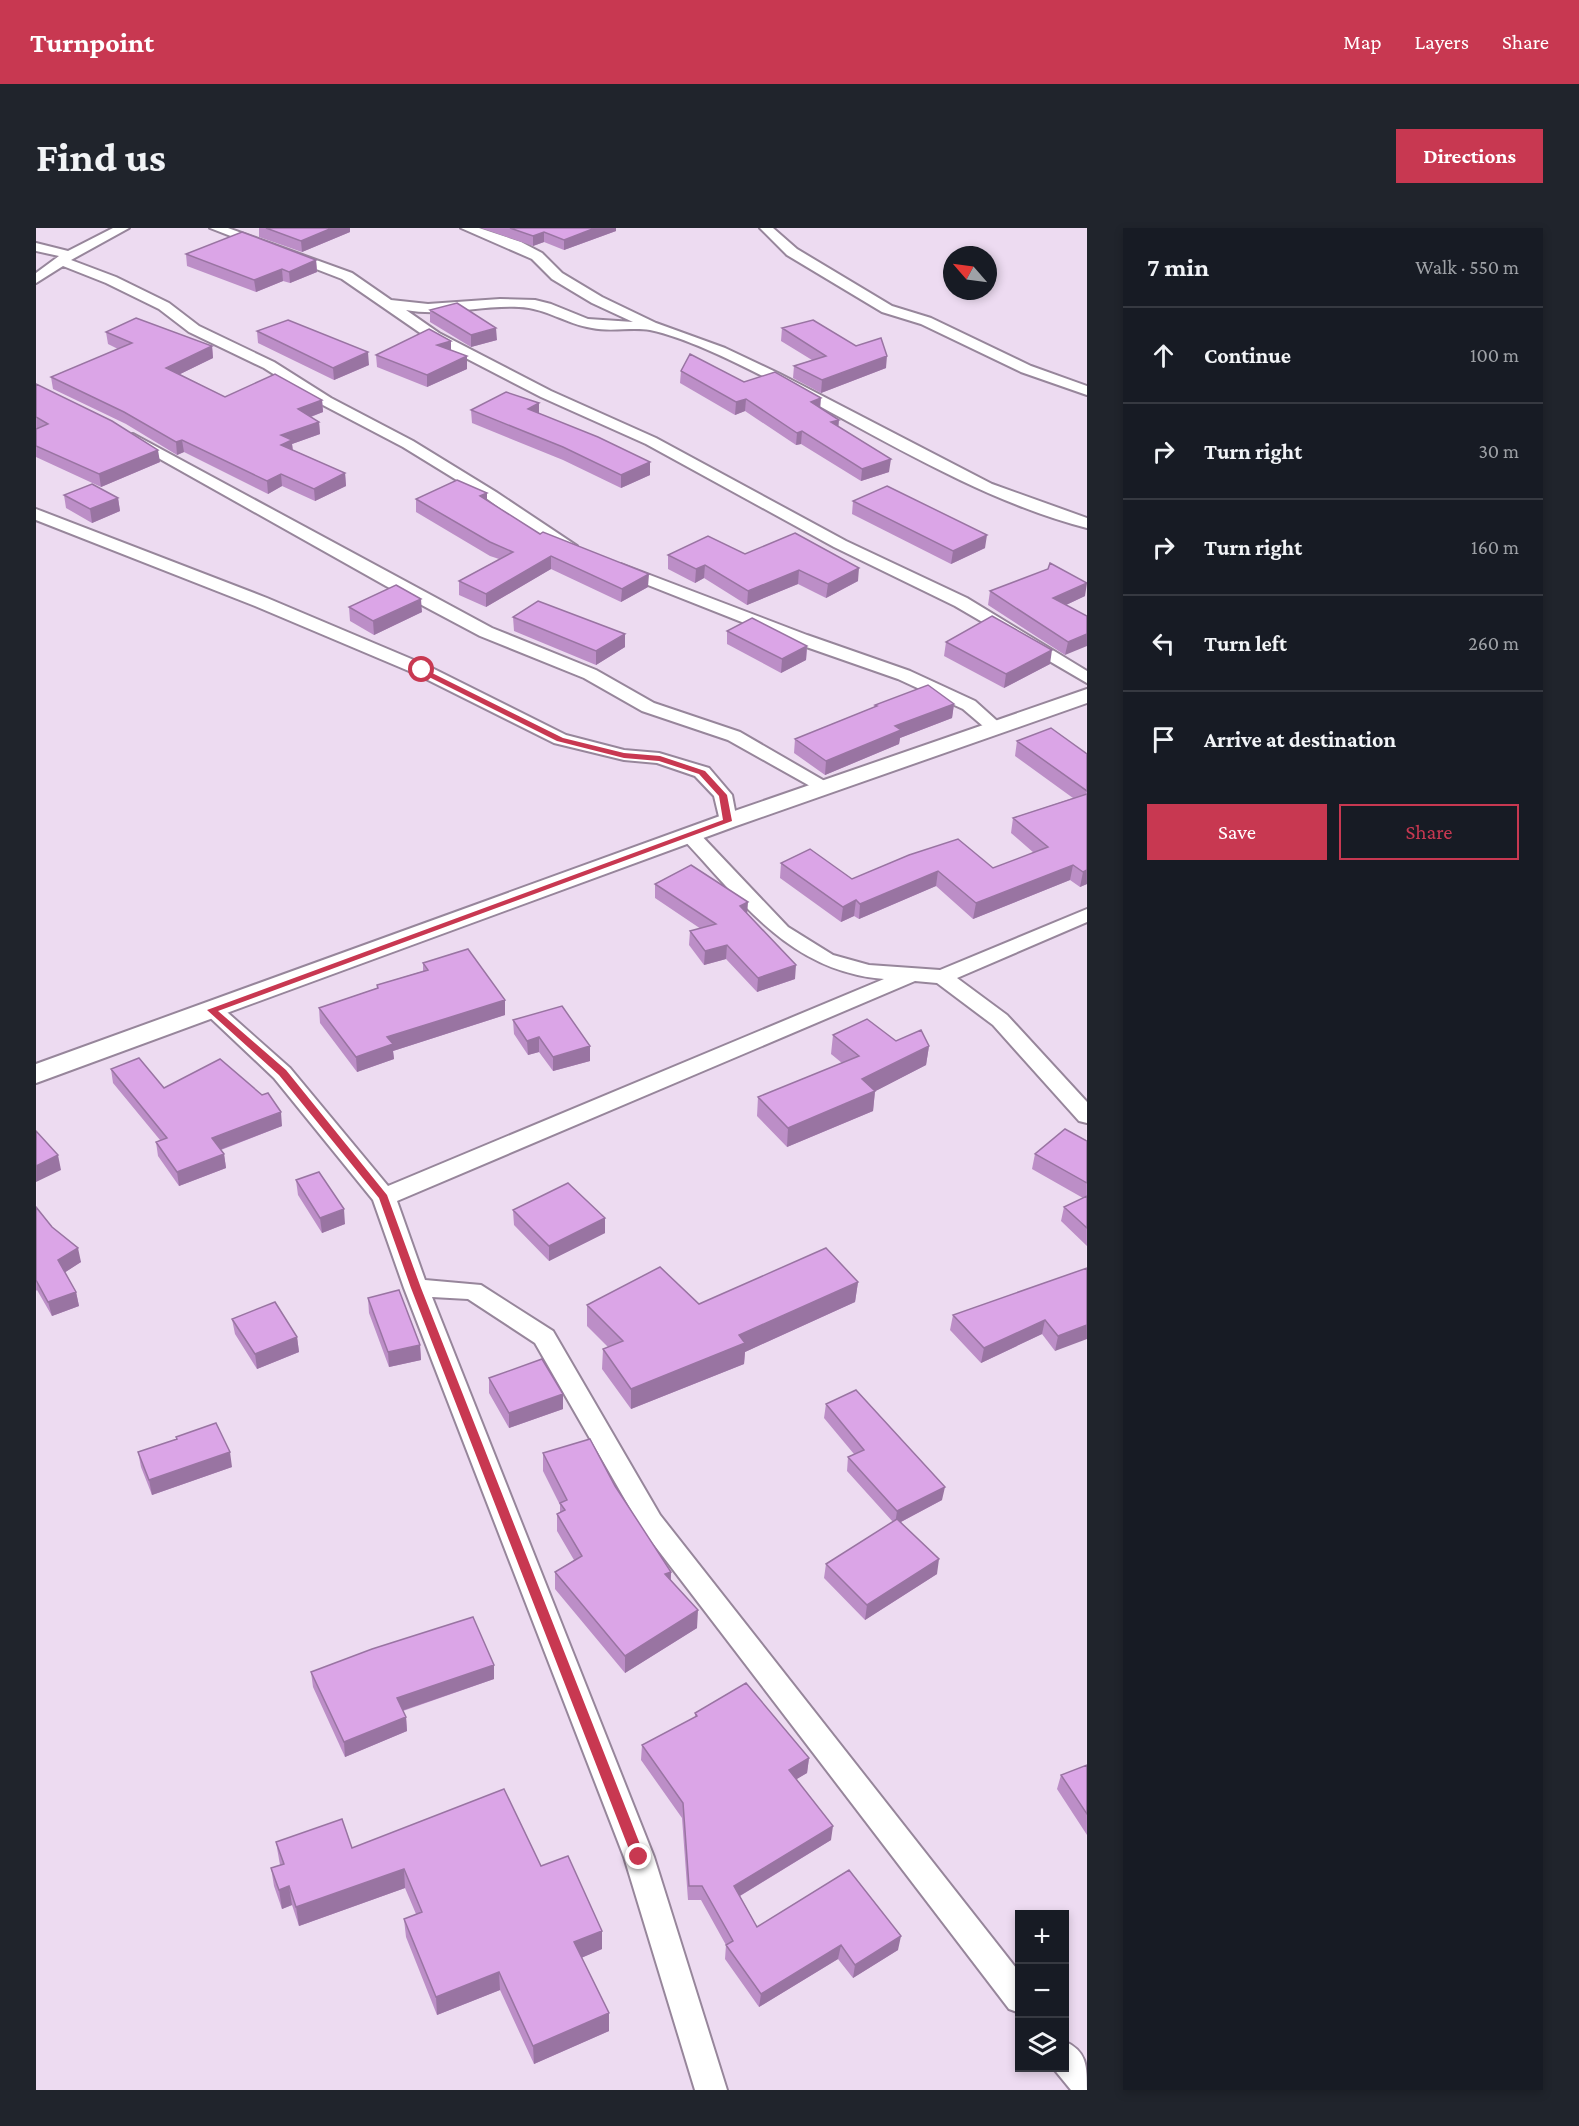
<!DOCTYPE html>
<html lang="en">
<head>
<meta charset="utf-8">
<style>
  :root { --surface:#171b24; --page:#20242c; --text:#f1f3f6; --muted:#9ea1a6; --line:#363941; --accent:#c83851 }
  body { margin:0; font-family:"Crimson Pro",serif; background:var(--page); color:var(--text) }
  .controls { position:absolute; right:18px; bottom:18px; display:grid; overflow:hidden; border-radius:0px; box-shadow:0 3px 9px #0003 }
  .controls button { width:54px; height:54px; display:grid; place-items:center; padding:0; border:0; border-bottom:2px solid var(--line); background:var(--surface); color:var(--text); font:30px sans-serif }
  .compass { position:absolute; left:907px; top:18px; width:54px; height:54px; border-radius:50%; background:var(--surface); box-shadow:0 3px 9px #0003; rotate:298deg }
  .stop { position:absolute; width:18px; height:18px; margin:-14px; border:4px solid #c83851; border-radius:50%; background:#fff }
  .stop.end { background:#c83851; border-color:#fff; box-shadow:0 2px 6px #0008 }
  .list { margin:0; padding:0; list-style:none }
  h2 { display:flex; justify-content:space-between; align-items:center; height:78px; margin:0; padding:0 24px; font-size:26px }
  h2 small { font-size:20px; font-weight:400; color:var(--muted) }
  .list li { display:grid; grid-template-columns:39px 1fr auto; gap:18px; align-items:center; box-sizing:border-box; height:96px; padding:0 24px; border-top:2px solid var(--line) }
  .list b { display:block; font-size:22px; white-space:nowrap }
  .list em { font-size:20px; font-style:normal; color:var(--muted) }
  .actions { display:flex; gap:12px; padding:18px 24px }
  .actions a { flex:1; padding:14px 0; border:2px solid var(--accent); border-radius:0px; text-align:center; font-size:21px; color:var(--accent) }
  .actions .main { background:var(--accent); color:#fff }
  .icon { flex:none; width:33px; height:33px; fill:none; stroke:currentColor; stroke-width:2; stroke-linecap:round; stroke-linejoin:round }
  .map { position:relative; flex:none; width:1051px; height:1862px; overflow:hidden; border-radius:0px }
  header { display:flex; align-items:center; gap:36px; box-sizing:border-box; height:84px; padding:0 30px; background:var(--accent); color:#fff }
  header strong { font-size:28px }
  nav { display:flex; gap:33px; margin-inline-start:auto; font-size:21px }
  .intro { display:flex; align-items:center; justify-content:space-between; box-sizing:border-box; height:144px; padding:0 36px }
  h1 { margin:0; font-size:42px }
  .button { padding:15px 27px; border-radius:0px; background:var(--accent); color:#fff; font-size:21px; font-weight:700 }
  main { display:flex; gap:36px; padding:0 36px }
  aside { flex:1; background:var(--surface); border-radius:0px; box-shadow:0 3px 9px #0003 }
  .map>svg:first-child { display:block }
  .lines { fill:none; stroke-linecap:round; stroke-linejoin:round }
  .minor-casing { stroke:#97869b; stroke-width:4 }
  .tertiary-casing { stroke:#97869b; stroke-width:4 }
  .minor { fill:#fff; fill-rule:evenodd }
  .tertiary { fill:#fff; fill-rule:evenodd }
  .wall { fill:#bc8ec7 }
  .shaded-wall { fill:#9974a2 }
  .building { fill:#dba5e7; stroke:#9974a2; stroke-width:1.5 }
  .route { fill:#c83851 }
</style>
</head>
<body>
<header>
<strong>Turnpoint</strong>
<nav><a>Map</a><a>Layers</a><a>Share</a></nav>
</header>
<div class="intro"><h1>Find us</h1><a class="button">Directions</a></div>
<main>
<div class="map">
<svg width="1051" height="1862" viewBox="0 0 1051 1862">
  <rect width="100%" height="100%" fill="#eddbf1"/>
  <g class="lines">
    <defs>
      <path id="minor" d="M77,0H93L35,32L80,49L133,75L163,98L238,134L295,170L377,213L460,264L541,318L539,321H527L506,311L450,270L367,219L285,176L228,140L153,104L123,81L70,55L27,38L0,55V45L23,28L0,23V15L32,23Z
        M174,0H192L316,45L355,72L392,76L464,71L499,72L515,76L552,91L597,94L556,75L516,51L496,31L425,0H443L485,14L506,25L526,45L566,69L620,95L689,120L744,146L956,256L1051,290V300C949,274 844,210 752,161C713,141 656,111 614,102C596,99 575,104 556,100C530,96 510,80 483,79C445,77 407,89 370,82L403,105L515,163L620,210L810,313L931,370L1051,443V455L919,378L798,319L610,216L505,169L393,111L306,51Z
        M724,0H737L761,21L856,78L895,90L995,138L1051,158V167L985,144L885,96L846,84L751,27Z
        M97,206L456,400L560,442L618,475L704,504L799,559L797,563H783L692,512L606,483L548,450L444,408L350,358L92,213L90,210L92,207Z
        M0,281L231,370L392,438L530,507L588,522L623,525L673,540L696,567L701,593L692,599L685,597L678,568L659,548L621,535L588,532L518,515L380,446L219,378L0,292Z
        M585,336L771,407L874,443L939,473L969,500L960,505L954,504L927,481L862,451L759,415L579,344L577,341L579,338Z
        M654,601L661,603L752,699L797,727L833,737L904,742L1051,681V694L921,750L971,787L1051,874V895L1043,893L957,797L901,755L879,753L361,973L389,1052L445,1057L517,1103L624,1287L984,1745V1785L973,1781L606,1301L499,1115L432,1071L396,1069L618,1629L691,1862H659L588,1629L368,1060L337,972L238,850L166,782L169,777H183L254,840L352,958L848,751C754,743 707,675 647,611L644,607Z
        M1028,1813C1051,1823 1051,1838 1051,1862H1035L1017,1840H1028Z"/>
      <path id="tertiary" d="M1051,461V475L700,598L0,855V836L684,588Z"/>
    </defs>
    <use href="#minor" class="minor-casing"/>
    <use href="#tertiary" class="tertiary-casing"/>
    <use href="#minor" class="minor"/>
    <use href="#tertiary" class="tertiary"/>
  </g>
  <path class="wall" d="M223,0H314V4L266,24L223,9Z
    M445,0H580V3L528,22L508,14L497,18Z
    M150,26L280,32L281,44L254,55L247,53L220,64L151,38Z
    M394,82L461,112L435,119L394,94Z
    M746,100L820,118L850,140L785,165L757,150L758,138L776,132L745,113Z
    M221,103L333,137L298,152L222,115Z
    M70,104L176,118L177,130L144,146L189,169L286,172L287,184L275,189L283,194L284,206L256,216L257,222L309,245L310,258L279,273L246,258L232,266L148,224L141,227L90,196L17,161L15,149L82,121L72,116Z
    M415,113V122L431,128V141L391,159L341,139L340,127Z
    M645,143L708,154L784,180L802,199L853,244L825,253L765,216L760,217L709,183L699,187L644,155Z
    M0,156L124,234L65,259L0,229Z
    M503,175V185L614,234V247L585,260L527,232L436,195L435,182Z
    M28,267L82,270L84,283L56,295L30,280Z
    M380,271L451,272L504,306L612,359L585,374L515,341L450,379L423,367V353L463,331L454,328L380,284Z
    M817,273L949,320L915,336L816,286Z
    M709,326L822,353L790,370L762,356L711,377L668,350L659,355L632,341V327Z
    M954,363L1049,368L1030,377L1051,388L1029,427L952,377Z
    M313,379L386,384L338,407L314,393Z
    M477,389L589,419L560,437L478,403Z
    M691,403L771,418L770,432L745,445L691,416Z
    M910,414L1014,436L968,460L908,428Z
    M918,476L916,490L864,510L863,516L789,547L758,525L759,511L838,479L839,477Z
    M981,513L1051,526V656L1044,659L1034,652L937,691L900,658L823,691L818,688L805,694L744,650L745,635L816,651L873,627L957,640L998,625L975,605L977,590L1037,570L979,528Z
    M619,656L711,686L759,751L721,764L690,731L668,737L653,717L654,703L665,701L619,670Z
    M387,735L469,787L357,823L358,831L321,844L284,795L283,780L341,760V757L387,743Z
    M477,792L554,818V833L517,843L503,824L492,827L478,806Z
    M797,807L860,813L893,818L890,837L839,863L837,883L751,919L721,888L722,869L806,835L795,826Z
    M75,841L128,860L246,898L185,922L188,926L190,940L143,958L122,928L120,914L124,912L77,855Z
    M1051,913V1018L1025,993L1028,979L1047,970L996,941L999,926Z
    M260,952L309,996L286,1005L262,967Z
    M0,979L45,1034L29,1044L40,1064L43,1078L16,1088L1,1062L0,1063Z
    M477,982L569,990V1005L513,1033L478,997Z
    M1051,1040L1019,1123L1006,1106L945,1135L914,1102L917,1087Z
    M822,1054L819,1074L709,1124L708,1136L595,1181L566,1141L567,1121L572,1119L551,1098V1077L663,1076Z
    M332,1070L384,1117L385,1132L353,1139L333,1085Z
    M196,1091L261,1109L263,1124L221,1141L199,1106Z
    M453,1150L527,1181L473,1200L453,1165Z
    M790,1176L906,1272L865,1294L901,1346L829,1392L788,1350L790,1336L857,1294L811,1243L812,1229L818,1226L788,1190Z
    M102,1224L196,1239L116,1267L105,1239Z
    M507,1225L579,1258L635,1344V1352L661,1400L589,1445L519,1361V1344L538,1332L521,1303V1286L524,1284V1277L507,1243Z
    M275,1444L458,1451L367,1483L370,1489L371,1503L309,1529L277,1459Z
    M659,1485L773,1530L771,1545L760,1551L795,1612L704,1668L721,1699L862,1722L817,1750L802,1731L723,1779L689,1731L690,1717L665,1672H652L646,1590L605,1532L606,1517L659,1490Z
    M1051,1537V1607L1021,1561L1025,1547Z
    M240,1614L316,1620L505,1638L566,1703V1721L545,1730L573,1785V1803L498,1836L464,1762L401,1787L370,1709L368,1691L380,1686L369,1660L263,1698L256,1677L246,1681L238,1658L235,1640L244,1637Z"/>
  <path class="shaded-wall" d="M296,0H314V4L266,24L265,13Z
    M559,0H580V3L528,22V12Z
    M508,4V14L497,18V8Z
    M280,32L281,44L254,55L253,44Z
    M246,41L247,53L220,64L218,52Z
    M460,100L461,112L435,119V107Z
    M415,113V125L401,117Z
    M176,118L177,130L132,152L130,140Z
    M332,124L333,137L298,152L297,140Z
    M431,128V141L391,159V147Z
    M851,128L850,140L785,165L786,152Z
    M785,170L784,183L775,174Z
    M710,171L709,183L699,187L700,174Z
    M286,172L287,184L263,193L262,181Z
    M503,175V188L492,181Z
    M803,192L802,205L795,194Z
    M283,194L284,206L256,216L257,225L247,229L245,207Z
    M766,203L765,216L760,217L761,205Z
    M146,212L148,224L141,227L140,214Z
    M122,222L124,234L65,259L63,246Z
    M855,231L853,244L825,253L826,241Z
    M614,234V247L585,260V247Z
    M309,245L310,258L279,273L278,261Z
    M245,246L246,258L232,266L231,253Z
    M451,265V278L444,268Z
    M82,270L84,283L56,295L54,281Z
    M951,307L949,320L915,336L917,323Z
    M515,328V341L450,379V366Z
    M669,337L668,350L659,355L660,341Z
    M823,340L822,353L790,370L792,356Z
    M763,342L762,356L711,377L712,363Z
    M613,346L612,359L585,374L586,361Z
    M1051,355L1049,368L1015,384L1017,370Z
    M385,371L386,384L338,407L337,393Z
    M589,406V419L560,437V423Z
    M1051,406V418L1029,427L1032,414Z
    M771,418L770,432L745,445L746,431Z
    M1016,422L1014,436L968,460L970,446Z
    M918,476L916,490L864,510L863,516L789,547L790,533L859,498Z
    M1037,637L1034,652L937,691L940,675Z
    M1051,642V656L1044,659L1047,644Z
    M902,643L900,658L823,691L824,676Z
    M820,672L818,688L805,694L807,679Z
    M712,674L711,688L704,678Z
    M691,717L690,731L668,737L669,723Z
    M760,737L759,751L721,764L722,750Z
    M469,772V787L357,823L358,831L321,844L320,829L351,809Z
    M503,809V824L492,827L491,813Z
    M554,818V833L517,843V829Z
    M893,818L890,837L834,866L839,863L837,883L751,919L752,900L826,851Z
    M245,884L246,898L178,924L176,910Z
    M188,926L190,940L143,958L141,944Z
    M22,927L25,942L0,954V938Z
    M308,981L309,996L286,1005L284,990Z
    M569,990V1005L513,1033V1018Z
    M42,1020L45,1034L25,1047L22,1032Z
    M822,1054L819,1074L709,1124L708,1136L595,1181V1161L703,1107Z
    M40,1064L43,1078L16,1088L12,1074Z
    M1009,1092L1006,1106L945,1135L948,1120Z
    M1051,1097V1111L1019,1123L1022,1108Z
    M261,1109L263,1124L221,1141L219,1126Z
    M384,1117L385,1132L353,1139L352,1124Z
    M527,1166V1181L473,1200V1185Z
    M194,1224L196,1239L116,1267L113,1252Z
    M909,1259L906,1272L859,1297L861,1283Z
    M903,1331L901,1346L829,1392L831,1377Z
    M635,1344L634,1362L629,1346Z
    M662,1382L661,1400L589,1445V1428Z
    M458,1437V1451L362,1484L361,1470Z
    M370,1489L371,1503L309,1529L308,1514Z
    M773,1530L771,1545L751,1557L753,1542Z
    M797,1598L795,1612L697,1672L698,1658Z
    M368,1641L369,1660L263,1698L260,1679Z
    M253,1658L256,1677L246,1681L243,1662Z
    M566,1703V1721L538,1733V1714Z
    M865,1708L862,1722L817,1750L819,1737Z
    M805,1717L802,1731L723,1779L725,1766Z
    M463,1744L464,1762L401,1787L400,1769Z
    M573,1785V1803L498,1836L497,1818Z"/>
  <path class="building" d="M230,0H296L265,13Z
    M474,0H559L528,12L508,4L497,8Z
    M206,4L280,32L253,44L246,41L218,52L150,26Z
    M421,75L460,100L435,107L394,82Z
    M100,90L176,118L130,140L189,169L239,146L286,172L262,181L283,194L245,207L256,212L245,217L309,245L278,261L245,246L231,253L146,212L140,214L88,184L15,149L96,115L70,104Z
    M252,92L332,124L297,140L221,103Z
    M777,92L820,118L845,110L851,128L786,152L758,138L790,128L746,100Z
    M393,101L415,113L401,117L431,128L391,147L340,127Z
    M654,126L708,154L739,144L785,170L775,174L803,192L795,194L855,231L826,241L766,203L761,205L710,171L700,174L645,143Z
    M0,156L76,193L122,222L63,246L0,218V201L12,196L0,189Z
    M470,164L503,175L492,181L562,209L614,234L585,247L527,219L435,182Z
    M421,252L451,265L444,268L504,306L507,304L613,346L586,361L515,328L450,366L423,353L477,324L454,314L380,271Z
    M56,256L82,270L54,281L28,267Z
    M851,258L951,307L917,323L817,273Z
    M759,305L823,340L792,356L763,342L712,363L669,337L660,341L632,327L672,308L709,326Z
    M1014,335L1051,355L1017,370L1051,388V406L1032,414L954,363L1012,341Z
    M360,357L385,371L337,393L313,379Z
    M502,373L589,406L560,423L477,389Z
    M956,388L1016,422L970,446L910,414Z
    M716,390L771,418L746,431L691,403Z
    M892,457L918,476L859,498L865,502L790,533L759,511L841,478L839,477Z
    M1015,500L1051,526V563L981,513Z
    M1051,566V642L1047,644L1037,637L940,675L902,643L824,676L820,672L807,679L745,635L774,621L816,651L873,627L922,611L957,640L1012,619L977,590Z
    M655,637L712,674L704,678L760,737L722,750L691,717L669,723L654,703L680,696L619,656Z
    M432,721L469,772L351,809L357,816L320,829L283,780L342,760L341,757L392,742L387,735Z
    M526,778L554,818L517,829L503,809L491,813L477,792Z
    M831,791L860,813L885,802L893,818L826,851L839,863L752,900L722,869L823,828L797,807Z
    M103,830L128,860L184,831L226,867L232,865L245,884L176,910L188,926L141,944L120,914L131,910L75,841Z
    M1029,901L1051,913V955L999,926Z
    M0,903L22,927L0,938Z
    M283,944L308,981L284,990L260,952Z
    M532,955L569,990L513,1018L477,982Z
    M1051,968V1000L1028,979Z
    M0,979L16,999L42,1020L22,1032L40,1064L12,1074L0,1052Z
    M790,1020L822,1054L703,1107L709,1115L595,1161L567,1121L587,1113L551,1077L624,1039L663,1076Z
    M1051,1040V1097L1022,1108L1009,1092L948,1120L917,1087Z
    M363,1062L384,1117L352,1124L332,1070Z
    M239,1074L261,1109L219,1126L196,1091Z
    M506,1131L527,1166L473,1185L453,1150Z
    M820,1162L909,1259L861,1283L812,1229L828,1222L790,1176Z
    M180,1195L194,1224L113,1252L102,1224L141,1211L140,1209Z
    M554,1211L579,1258L635,1344L629,1346L662,1382L589,1428L519,1344L546,1328L521,1286L529,1282L524,1275L531,1272L507,1225Z
    M861,1291L903,1331L831,1377L790,1336Z
    M437,1389L458,1437L361,1470L370,1489L308,1514L275,1444L336,1421Z
    M710,1455L773,1530L753,1542L797,1598L698,1658L721,1699L813,1642L865,1708L819,1737L805,1717L725,1766L690,1717L697,1713L666,1658H653L647,1575L606,1517L661,1488L659,1485Z
    M1051,1537V1586L1025,1547Z
    M468,1561L505,1638L532,1628L566,1703L538,1714L573,1785L497,1818L463,1744L400,1769L368,1691L386,1684L368,1641L260,1679L253,1658L243,1662L235,1640L248,1636L240,1614L306,1591L316,1620Z"/>
  <path class="route" d="M383,441H388L527,510L588,525L624,528L669,543L691,567L696,593L182,783L250,842L351,967L385,1060L609,1629L603,1635L596,1629L375,1060L343,970L243,847L171,782L687,592L683,568L663,546L623,533L588,530L521,513L383,444Z"/>
</svg>
<div class="controls">
<button>+</button>
<button>−</button>
<button><svg class="icon" aria-label="layers" viewBox="0 0 24 24"><path d="M12 4l9 5-9 5-9-5zM3 14l9 5 9-5"/></svg></button>
</div>
<svg class="compass" viewBox="-18 -18 36 36"><path d="M0-13l5 13h-10z" fill="#e53935"/><path d="M0 13l5-13h-10z" fill="#9ea1a6"/></svg>
<div class="stop" style="left:386px;top:442px"></div>
<div class="stop end" style="left:603px;top:1629px"></div>
</div>
<aside>
<h2>7 min<small>Walk · 550 m</small></h2>
<ul class="list">
<li><svg class="icon" aria-label="ahead" viewBox="0 0 24 24"><path d="M12 20V5M6 11l6-6 6 6"/></svg><div><b>Continue</b></div><em>100 m</em></li>
<li><svg class="icon" aria-label="right" viewBox="0 0 24 24"><path d="M7 20v-9h11M14 6l5 5-5 5"/></svg><div><b>Turn right</b></div><em>30 m</em></li>
<li><svg class="icon" aria-label="right" viewBox="0 0 24 24"><path d="M7 20v-9h11M14 6l5 5-5 5"/></svg><div><b>Turn right</b></div><em>160 m</em></li>
<li><svg class="icon" aria-label="left" viewBox="0 0 24 24"><path d="M17 20v-9H6M10 6l-5 5 5 5"/></svg><div><b>Turn left</b></div><em>260 m</em></li>
<li><svg class="icon" aria-label="arrive" viewBox="0 0 24 24"><path d="M6 21V4h12l-3 4 3 4H6"/></svg><div><b>Arrive at destination</b></div></li>
</ul>
<div class="actions"><a class="main">Save</a><a>Share</a></div>
</aside>
</main>
</body>
</html>
